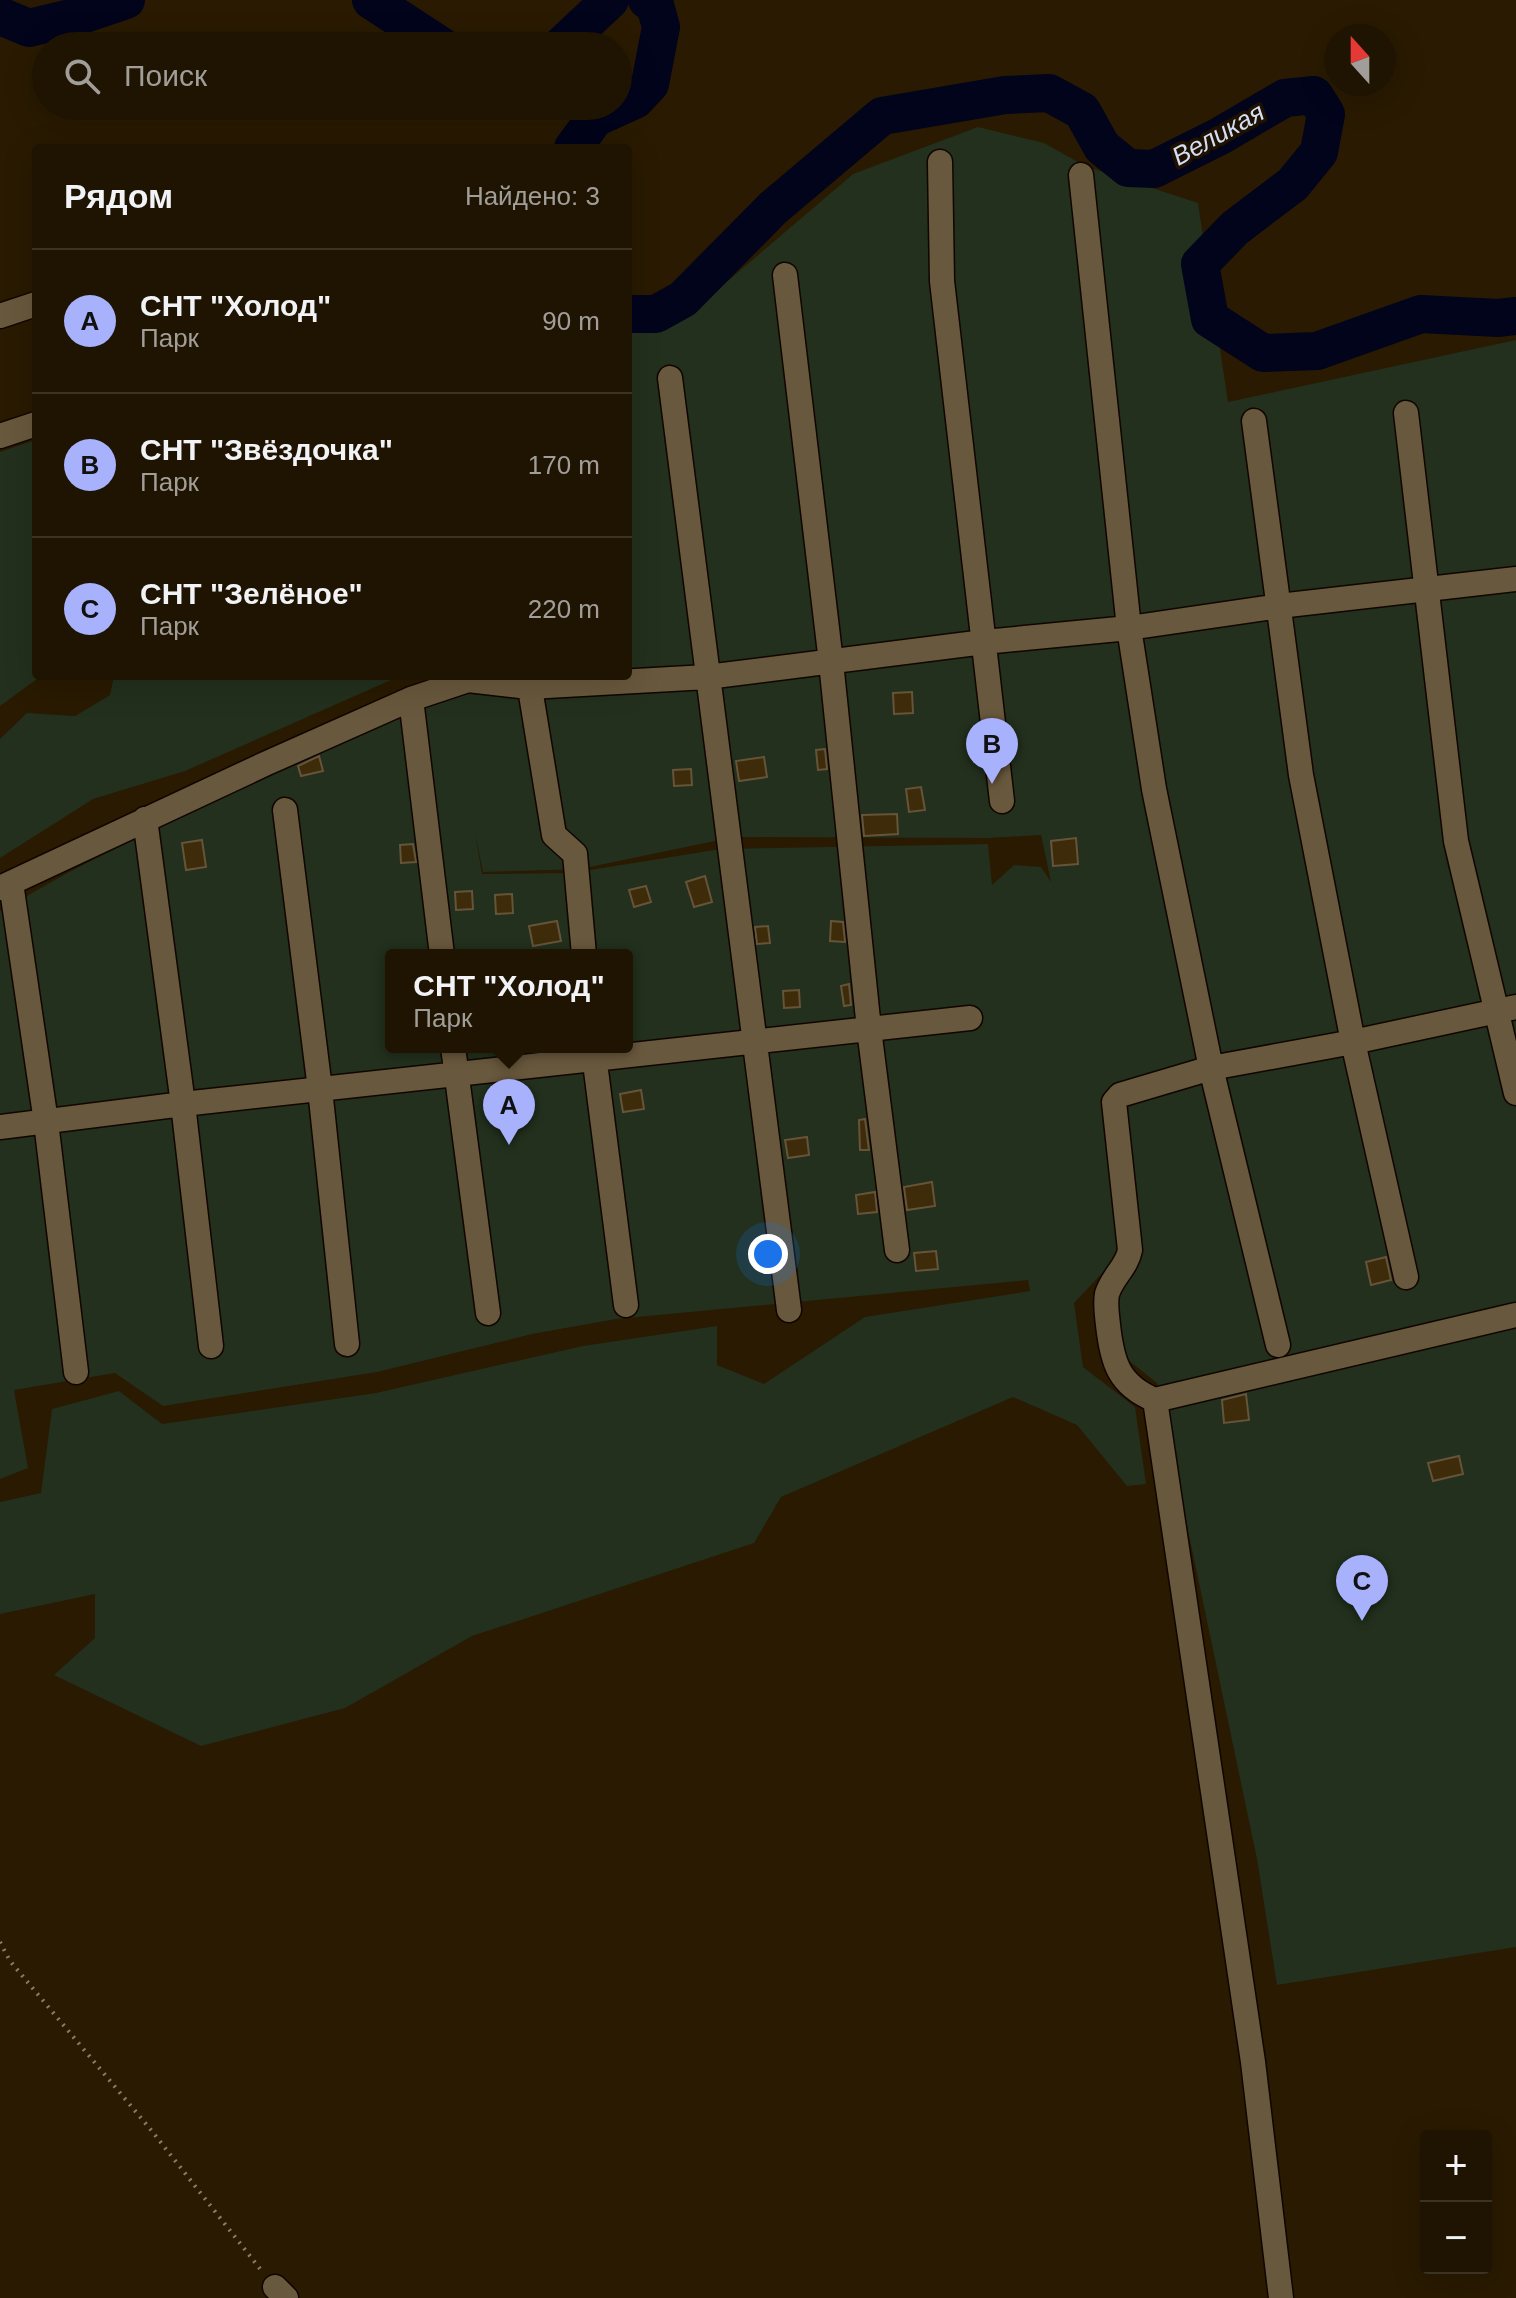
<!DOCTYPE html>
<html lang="ru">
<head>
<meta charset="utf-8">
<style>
  :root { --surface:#1f1401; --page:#2c2110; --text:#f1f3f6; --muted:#a19e99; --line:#3c3323; --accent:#a7b1fc }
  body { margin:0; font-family:Helvetica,sans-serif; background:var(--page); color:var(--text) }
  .controls { position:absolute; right:24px; bottom:24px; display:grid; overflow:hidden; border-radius:8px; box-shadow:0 8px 32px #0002 }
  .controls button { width:72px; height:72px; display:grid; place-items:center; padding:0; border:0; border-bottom:2px solid var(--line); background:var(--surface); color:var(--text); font:40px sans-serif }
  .compass { position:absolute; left:1324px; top:24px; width:72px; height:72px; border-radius:50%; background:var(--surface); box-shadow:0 8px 32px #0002; rotate:339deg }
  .you { position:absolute; left:768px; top:1254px; width:28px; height:28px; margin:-20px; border:6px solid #fff; border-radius:50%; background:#1a73e8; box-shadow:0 0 0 12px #1a73e833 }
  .badge { display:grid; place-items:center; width:52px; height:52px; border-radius:50%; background:var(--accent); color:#111; font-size:26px; font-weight:700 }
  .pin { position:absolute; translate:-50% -66px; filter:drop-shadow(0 2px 4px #0008) }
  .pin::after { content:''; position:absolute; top:42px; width:28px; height:24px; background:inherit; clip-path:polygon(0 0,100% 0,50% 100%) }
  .popup { position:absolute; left:385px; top:949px; width:248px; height:104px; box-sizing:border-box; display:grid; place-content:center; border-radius:8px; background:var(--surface); filter:drop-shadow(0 2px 6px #0005); font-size:26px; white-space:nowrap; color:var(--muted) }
  .popup b { font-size:30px; color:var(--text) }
  .popup::after { content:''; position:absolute; left:50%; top:100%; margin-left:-16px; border:16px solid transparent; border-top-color:var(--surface) }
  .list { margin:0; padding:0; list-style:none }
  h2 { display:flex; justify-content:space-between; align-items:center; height:104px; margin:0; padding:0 32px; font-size:34px }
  h2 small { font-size:26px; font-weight:400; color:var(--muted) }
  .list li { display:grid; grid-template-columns:52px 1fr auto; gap:24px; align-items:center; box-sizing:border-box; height:144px; padding:0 32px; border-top:2px solid var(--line) }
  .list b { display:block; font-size:30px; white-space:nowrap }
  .list p { margin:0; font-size:26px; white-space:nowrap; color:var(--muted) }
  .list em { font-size:26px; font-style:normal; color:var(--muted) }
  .icon { flex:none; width:44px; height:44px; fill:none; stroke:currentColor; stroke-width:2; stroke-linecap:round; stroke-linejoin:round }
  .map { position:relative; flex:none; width:1516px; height:2298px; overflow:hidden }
  .search { position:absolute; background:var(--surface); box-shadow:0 8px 32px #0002; left:32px; top:32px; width:600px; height:88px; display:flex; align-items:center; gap:20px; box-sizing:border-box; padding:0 28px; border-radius:44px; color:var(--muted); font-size:30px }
  .panel { position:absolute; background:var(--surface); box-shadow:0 8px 32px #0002; left:32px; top:144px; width:600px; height:536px; border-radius:8px }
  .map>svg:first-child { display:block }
  .green { fill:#22301d; fill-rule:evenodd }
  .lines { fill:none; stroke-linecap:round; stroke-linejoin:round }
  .river { stroke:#01041b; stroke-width:38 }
  .building { fill:#3d2b09; stroke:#65543a; stroke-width:2 }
  .minor-casing { stroke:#110500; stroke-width:27 }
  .path { stroke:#887b67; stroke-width:4; stroke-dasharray:2 6; stroke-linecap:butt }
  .minor { stroke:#68583d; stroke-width:24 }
  .labels { text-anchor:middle; stroke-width:7; stroke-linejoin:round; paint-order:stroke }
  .water-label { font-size:26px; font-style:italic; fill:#d3dff6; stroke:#1f1100 }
</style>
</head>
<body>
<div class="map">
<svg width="1516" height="2298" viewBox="0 0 1516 2298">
  <rect width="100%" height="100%" fill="#291a01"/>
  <path class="green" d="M978,127L1044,143L1085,166L1198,203L1228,402L1516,340V1947L1277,1985L1257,1859L1157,1383L1123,1356L1116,1283L1136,1272L1113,1168L1122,1252L1074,1303L1083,1367L1135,1407L1146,1484L1127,1486L1077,1425L1013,1397L781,1497L754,1543L472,1636L345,1708L201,1746L54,1675L95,1638V1594L0,1614V1502L41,1493L52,1409L119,1391L162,1424L376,1393L583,1346L717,1326V1365L764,1384L865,1317L1030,1291L1028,1280L616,1319L532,1334L377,1372L163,1406L115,1373L14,1390L28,1468L0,1479V911L71,871L327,741L446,691L628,676V326L681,321L853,174ZM475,832L483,872L580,869L734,837L988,838L1041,835L1051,882L1041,867L1014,865L992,885L988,844L721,849L571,873L482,874ZM391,955H627V1047H391Z
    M36,440V676H41L0,706V452Z
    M114,676H400L185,771L93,799L0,858V739L27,713L75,716L110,695Z"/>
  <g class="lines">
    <path class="river" d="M371,0L441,46
      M0,16L29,28L79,16L126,0
      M561,46L610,0
      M573,148L595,118L635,100L650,84L661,27L655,5L647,0
      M628,314H656L683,299L773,208L882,116L1005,95L1049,93L1082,111L1102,147L1128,168L1154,169L1220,136L1285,98L1314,95L1326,114L1319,152L1293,184L1235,228L1200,264L1210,319L1263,353L1317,351L1421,314L1498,318L1516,316"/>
  </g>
  <path class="building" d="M912,692L913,713L894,714L893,693Z
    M825,749L827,769L818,770L816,750Z
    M319,756L323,771L301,776L298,766Z
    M764,757L767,777L739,781L736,761Z
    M691,769L692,785L674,786L673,770Z
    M921,787L925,810L909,812L906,789Z
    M897,814L898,834L864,836L862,815Z
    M1076,838L1078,864L1053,866L1051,841Z
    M202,840L206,867L186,870L182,843Z
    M413,844L416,862L401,863L400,845Z
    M705,876L712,902L694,907L686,882Z
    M646,886L651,902L634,907L629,890Z
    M472,891L473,909L456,910L455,892Z
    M512,894L513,913L496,914L495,895Z
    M557,921L561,941L533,946L529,926Z
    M831,921L843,922L845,942L830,941Z
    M768,926L770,943L757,944L755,927Z
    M849,984L851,1005L844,1006L841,986Z
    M799,990L800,1007L784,1008L783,991Z
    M641,1090L644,1109L623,1112L620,1094Z
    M865,1119L869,1150H860L859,1120Z
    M807,1137L809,1155L788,1158L785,1140Z
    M932,1182L935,1206L907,1210L904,1187Z
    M875,1192L877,1212L858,1214L856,1195Z
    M936,1251L938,1269L916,1271L914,1253Z
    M1386,1257L1391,1280L1371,1285L1366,1262Z
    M1246,1394L1249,1420L1224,1423L1222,1400Z
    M1459,1456L1463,1474L1433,1481L1428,1463Z"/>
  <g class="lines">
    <defs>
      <path id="minor" d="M940,162L942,281L1002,801
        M1081,175L1129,628L1154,789L1211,1068L1278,1345
        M785,275L831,662L869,1029L897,1250
        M0,316L36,304
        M670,378L789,1310
        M1406,413L1456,841L1516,1093
        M1254,421L1301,775L1353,1042L1406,1277
        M0,436L36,424
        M528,676L554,835L575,854L584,955
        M411,699L442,955
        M285,810L320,1089L347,1344
        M145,819L183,1104L211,1346
        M11,883L46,1122L76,1372
        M0,888L267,763L411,699L468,680L529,687L707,677L984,642L1129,628L1279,606L1516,579
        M453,1047L488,1313
        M593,1047L626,1305
        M0,1127L183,1104L970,1018
        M1155,1400L1516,1315
        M275,2287L286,2298
        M1281,2298L1253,2062L1155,1400C1118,1385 1112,1361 1108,1325C1107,1315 1105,1304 1107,1294C1112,1277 1127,1267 1130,1250L1114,1102L1120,1095L1211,1068L1353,1042L1516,1007"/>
    </defs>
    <use href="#minor" class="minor-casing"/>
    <path class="path" d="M0,1942L10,1961L151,2130L261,2270"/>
    <use href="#minor" class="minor"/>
  </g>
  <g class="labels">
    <g class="water-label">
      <text transform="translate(1218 134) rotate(-29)" y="9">Великая</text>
    </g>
  </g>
</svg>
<div class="controls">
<button>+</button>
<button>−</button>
</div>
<svg class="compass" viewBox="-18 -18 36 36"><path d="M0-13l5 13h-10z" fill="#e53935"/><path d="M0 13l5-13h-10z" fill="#a19e99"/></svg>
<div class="you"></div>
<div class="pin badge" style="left:509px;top:1145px">A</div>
<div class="popup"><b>СНТ &quot;Холод&quot;</b>Парк</div>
<div class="pin badge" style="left:992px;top:784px">B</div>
<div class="pin badge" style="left:1362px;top:1621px">C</div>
<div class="search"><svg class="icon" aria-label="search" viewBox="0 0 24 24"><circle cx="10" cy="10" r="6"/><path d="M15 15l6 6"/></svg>Поиск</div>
<section class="panel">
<h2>Рядом<small>Найдено: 3</small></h2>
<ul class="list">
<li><span class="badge">A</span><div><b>СНТ &quot;Холод&quot;</b><p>Парк</p></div><em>90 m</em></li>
<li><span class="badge">B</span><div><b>СНТ &quot;Звёздочка&quot;</b><p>Парк</p></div><em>170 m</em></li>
<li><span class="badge">C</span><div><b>СНТ &quot;Зелёное&quot;</b><p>Парк</p></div><em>220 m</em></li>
</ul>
</section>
</div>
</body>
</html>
